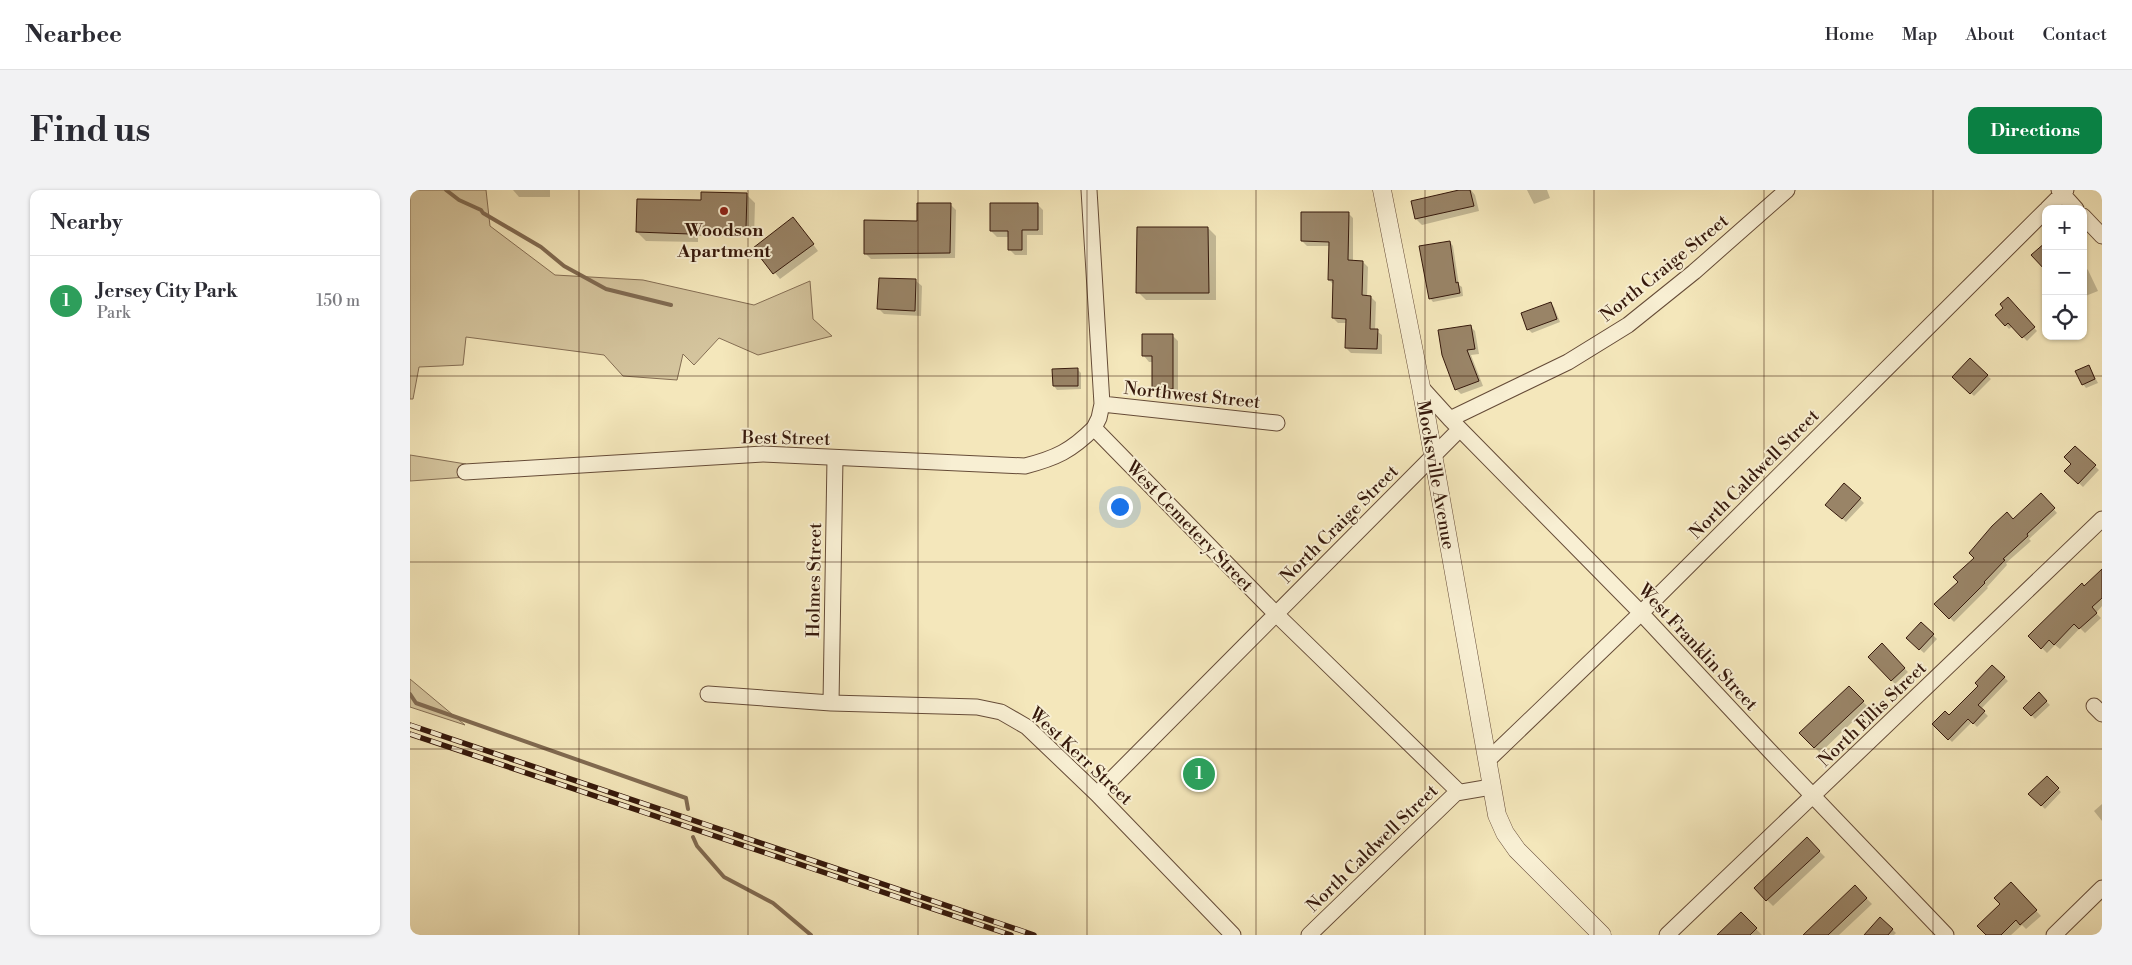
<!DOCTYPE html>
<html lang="en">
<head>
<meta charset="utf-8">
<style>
  :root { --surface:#fff; --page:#f2f2f3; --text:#2b2b33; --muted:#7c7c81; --line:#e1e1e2; --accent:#0b8043 }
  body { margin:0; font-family:"Libre Bodoni",serif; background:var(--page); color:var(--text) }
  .controls { position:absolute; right:15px; top:15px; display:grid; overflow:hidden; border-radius:10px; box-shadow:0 1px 4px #0004 }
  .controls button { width:45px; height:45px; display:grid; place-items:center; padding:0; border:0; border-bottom:1px solid var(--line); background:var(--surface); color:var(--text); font:25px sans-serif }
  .you { position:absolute; left:709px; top:316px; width:18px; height:18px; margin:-12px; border:4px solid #fff; border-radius:50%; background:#1a73e8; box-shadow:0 0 0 8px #1a73e833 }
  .badge { display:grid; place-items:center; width:32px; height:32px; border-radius:50%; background:var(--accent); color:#fff; font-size:16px; font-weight:700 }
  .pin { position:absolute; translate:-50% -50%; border:2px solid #fff; box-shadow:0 1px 5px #0006 }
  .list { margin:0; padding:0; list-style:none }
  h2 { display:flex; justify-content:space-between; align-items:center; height:65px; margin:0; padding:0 20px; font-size:21px }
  h2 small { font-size:16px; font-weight:400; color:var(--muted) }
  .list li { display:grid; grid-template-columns:32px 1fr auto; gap:15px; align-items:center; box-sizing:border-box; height:90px; padding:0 20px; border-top:1px solid var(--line) }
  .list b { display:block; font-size:19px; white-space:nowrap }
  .list p { margin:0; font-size:16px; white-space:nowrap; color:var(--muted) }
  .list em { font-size:16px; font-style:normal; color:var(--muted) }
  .icon { flex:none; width:28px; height:28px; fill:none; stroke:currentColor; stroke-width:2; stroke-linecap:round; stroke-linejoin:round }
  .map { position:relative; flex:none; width:1692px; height:745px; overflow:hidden; border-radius:10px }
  header { display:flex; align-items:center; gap:30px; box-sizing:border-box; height:70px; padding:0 25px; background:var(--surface); border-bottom:1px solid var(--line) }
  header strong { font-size:24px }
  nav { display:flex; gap:28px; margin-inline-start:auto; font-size:18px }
  .intro { display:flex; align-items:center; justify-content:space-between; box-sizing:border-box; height:120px; padding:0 30px }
  h1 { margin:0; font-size:35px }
  .button { padding:12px 22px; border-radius:10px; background:var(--accent); color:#fff; font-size:18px; font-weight:700 }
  main { display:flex; gap:30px; padding:0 30px }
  aside { flex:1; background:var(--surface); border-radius:10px; box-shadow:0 1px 4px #0004 }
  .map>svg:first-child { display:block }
  .green { fill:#d4c49d; stroke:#856e54 }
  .shadow { fill:#0003 }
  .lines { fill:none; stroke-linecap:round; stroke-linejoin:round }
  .stream { stroke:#816b52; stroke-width:4 }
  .building { fill:#998467; stroke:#36190c }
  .minor-casing { stroke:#664c38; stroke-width:17 }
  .tertiary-casing { stroke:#664c38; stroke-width:19 }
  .minor { stroke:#f8efd3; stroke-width:15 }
  .tertiary { stroke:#f8efd3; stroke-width:18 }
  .rail-casing { stroke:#36190c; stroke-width:5.5 }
  .rail { stroke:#f8efd3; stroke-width:4; stroke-dasharray:11; stroke-linecap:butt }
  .grid { fill:none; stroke:#36190c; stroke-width:1; stroke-opacity:0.55 }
  .poi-dot { fill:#8f2418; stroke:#f8efd3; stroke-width:2 }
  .labels { text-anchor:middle; stroke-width:4; stroke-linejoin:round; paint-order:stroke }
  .poi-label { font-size:18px; font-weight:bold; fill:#36190c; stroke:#f8efd3 }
  .street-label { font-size:18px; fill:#36190c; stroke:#f8efd3 }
</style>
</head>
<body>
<header>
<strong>Nearbee</strong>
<nav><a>Home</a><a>Map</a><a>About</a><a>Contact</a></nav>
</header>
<div class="intro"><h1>Find us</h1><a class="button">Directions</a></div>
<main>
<aside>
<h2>Nearby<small></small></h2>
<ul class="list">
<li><span class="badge" style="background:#2e9e5b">1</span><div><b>Jersey City Park</b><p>Park</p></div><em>150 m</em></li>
</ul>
</aside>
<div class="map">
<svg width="1692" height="745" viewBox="0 0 1692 745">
  <rect width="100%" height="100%" fill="#f4e7bb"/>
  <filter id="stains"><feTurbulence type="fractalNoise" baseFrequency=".004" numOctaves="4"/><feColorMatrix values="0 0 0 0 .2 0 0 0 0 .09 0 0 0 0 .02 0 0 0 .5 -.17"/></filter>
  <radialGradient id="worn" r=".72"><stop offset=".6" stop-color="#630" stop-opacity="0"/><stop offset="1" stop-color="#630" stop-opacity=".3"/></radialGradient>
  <path class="green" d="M0,0H76L80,36L145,85L233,90L344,115L400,91L403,129L422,146L348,165L309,148L284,175L273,164L267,190L213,186L194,165L56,147L53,175L9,177L3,209H0Z
    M0,265L56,274L57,287L0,291Z
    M0,489L55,535L0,517Z"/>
  <path class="shadow" d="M103,0H140V7H109Z
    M1055,0H1061L1065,5L1069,21L1012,35L1006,29Z
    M1117,0H1137L1140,8L1124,14Z
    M336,4L345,13L344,47L288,46V52L236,51L227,42L292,12Z
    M540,14L546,20L545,68L461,69L455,63Z
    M628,15L633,20V45H617V65H605L599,59V47H587L581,41Z
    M938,23L943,28V71L953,72L958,77L957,107H961L966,112L965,140L972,145V164L941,163L936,158L937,133H928L923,128L924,95L919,90L920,56H897L892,51Z
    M389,35L408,61L370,89L345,58Z
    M798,38L806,46V110H736L728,102Z
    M1040,52L1043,56L1049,95L1052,97L1053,106L1023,112L1020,108Z
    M1673,75L1678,80L1688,101L1673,107Z
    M506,91L512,96L511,126L474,124L469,119Z
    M1598,109L1627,141L1617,151L1603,136L1599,139L1587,125L1595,118Z
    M1140,113L1144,117L1150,132L1122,143L1118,139Z
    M1060,136L1065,141L1069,164L1061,165L1073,196L1051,204L1046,199Z
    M763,146L768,151V204H749L743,198V172H739L734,166Z
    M1560,170L1581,189L1564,206L1544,187Z
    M1679,176L1688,193L1676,198L1673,194Z
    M667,179L671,183V199L647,200L644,196Z
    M1665,257L1689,280L1673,297L1656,281L1663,274Z
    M1435,295L1454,313L1436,332L1417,315Z
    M1631,305L1647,323L1619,349L1621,351L1596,373L1597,375L1577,397L1578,398L1544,432L1526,414L1549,392L1603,331Z
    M1692,380V416L1686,423L1691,428L1675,443L1670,438L1650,459L1645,455L1637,463L1620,446Z
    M1511,434L1527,449L1514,463L1497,448Z
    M1472,455L1498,482L1485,494L1460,467Z
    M1582,476L1598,491L1571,519L1578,526L1567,537L1562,532L1542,552L1524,534L1539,527L1570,496Z
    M1439,497L1458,517L1410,563L1391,543Z
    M1629,504L1640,515L1625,529L1615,518Z
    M1637,588L1651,602L1635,619L1620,604Z
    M1692,614V631L1684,621Z
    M1397,649L1415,667L1363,716L1345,698Z
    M1601,694L1631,726L1616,739L1612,735L1601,745H1578Z
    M1445,697L1462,714L1429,745H1398Z
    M1331,724L1352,745H1309Z
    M1470,728L1486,743L1484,745H1459Z"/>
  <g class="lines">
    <path class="stream" d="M36,0L49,10L71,20L73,23L131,57L154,76L196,99L261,115
      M0,504L6,513L276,608L278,619
      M283,647L287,656L314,687L363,713L401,745"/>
  </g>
  <path class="building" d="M1049,0H1060L1064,16L1005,29L1001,11Z
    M291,2L337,3L336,39L280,38V44L226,42L227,9L291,10Z
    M507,13H541L540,63L454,64V30L507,31Z
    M580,13H628V40H612V60H598V41H580Z
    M891,22H939L938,70L953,71L952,105L961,106L960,139H968L967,159L935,158L936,129L922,128L923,90H918L919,52L891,51Z
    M383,27L404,54L363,84L343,58Z
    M727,37H798L799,103H726Z
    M1040,51L1046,93L1048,92L1050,103L1019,109L1009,56Z
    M1636,52V81L1621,65Z
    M469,88L506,89L505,121L467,119Z
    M1598,107L1625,137L1612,148L1598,133L1595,136L1585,125L1593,118L1590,114Z
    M1141,112L1147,129L1117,140L1111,123Z
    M1061,135L1065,159L1057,160L1069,191L1045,200L1032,165L1028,140Z
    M732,144H763V199H742V166H732Z
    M1560,168L1578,185L1560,204L1542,187Z
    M1679,175L1685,189L1672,195L1665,181Z
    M668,178V196H643L642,179Z
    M1665,256L1686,275L1668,294L1654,281L1661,274L1654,267Z
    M1434,293L1451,308L1432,329L1415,315Z
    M1631,303L1645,318L1617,344L1618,346L1593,369L1595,370L1574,392L1575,393L1539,429L1524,414L1548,392L1543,387L1564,368L1559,363L1582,336L1597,322L1603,329Z
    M1692,379V408L1682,417L1687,423L1669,439L1664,434L1644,455L1639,450L1631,459L1618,446L1672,393L1674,396Z
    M1511,432L1524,444L1509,460L1496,448Z
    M1472,453L1495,478L1481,491L1458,467Z
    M1582,475L1595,487L1568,515L1575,521L1563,534L1558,529L1538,550L1522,534L1535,521L1539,525L1568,496L1565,493Z
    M1439,496L1454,511L1404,558L1389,543Z
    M1629,502L1637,511L1621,526L1613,518Z
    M1637,586L1649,598L1631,616L1618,604Z
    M1397,647L1410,661L1356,711L1344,698Z
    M1601,692L1627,720L1610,735L1606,730L1591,745H1576L1567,736L1590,714L1584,708Z
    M1445,695L1457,708L1418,745H1393Z
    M1331,722L1347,738L1340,745H1307Z
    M1470,727L1483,739L1478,745H1454Z"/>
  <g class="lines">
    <defs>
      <path id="minor" d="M679,0L692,214L689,228L684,238L867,425L1048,601
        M1649,0L1666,19
        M1637,19L1656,0
        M1673,26L1692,46
        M1011,197L1040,229L1231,423L1358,559L1536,745
        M692,214L867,233
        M1040,229L1158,172L1218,135L1284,82L1377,0
        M55,282L353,264L615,276C646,268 661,261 684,238
        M298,504L421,513L567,517L591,522L617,537L687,604L823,745
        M421,513L425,268
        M1684,516L1692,524
        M1077,571L1231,423L1636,20
        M687,604L1050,239
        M899,745L1046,603L1081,597
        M1257,745L1692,329
        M1644,745L1692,698"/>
      <path id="tertiary" d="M972,0L1011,197L1087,625L1095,643L1107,660L1192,745"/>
    </defs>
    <use href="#minor" class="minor-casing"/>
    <use href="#tertiary" class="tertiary-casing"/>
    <use href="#minor" class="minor"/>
    <use href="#tertiary" class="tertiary"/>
    <defs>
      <path id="rail" d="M0,535L624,745
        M0,544L601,745"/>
    </defs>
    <use href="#rail" class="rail-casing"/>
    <use href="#rail" class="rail"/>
  </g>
  <path class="grid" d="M169,0V745M338,0V745M508,0V745M677,0V745M846,0V745M1015,0V745M1184,0V745M1354,0V745M1523,0V745M0,186H1692M0,372H1692M0,559H1692"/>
  <circle class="poi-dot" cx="314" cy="21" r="5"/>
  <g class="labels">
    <g class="poi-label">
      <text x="314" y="46">Woodson<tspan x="314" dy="21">Apartment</tspan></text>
    </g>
    <g class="street-label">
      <text transform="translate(1254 78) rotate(-39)" y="6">North Craige Street</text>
      <text transform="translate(782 205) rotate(6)" y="6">Northwest Street</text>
      <text transform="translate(376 248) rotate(1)" y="6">Best Street</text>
      <text transform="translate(1344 284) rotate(-45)" y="6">North Caldwell Street</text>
      <text transform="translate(1026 285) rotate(80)" y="6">Mocksville Avenue</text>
      <text transform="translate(929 334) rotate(-45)" y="6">North Craige Street</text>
      <text transform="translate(780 336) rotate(46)" y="6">West Cemetery Street</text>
      <text transform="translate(404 390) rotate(-89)" y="6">Holmes Street</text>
      <text transform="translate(1288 457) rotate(47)" y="6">West Franklin Street</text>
      <text transform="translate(1462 524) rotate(-44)" y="6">North Ellis Street</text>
      <text transform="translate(671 566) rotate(43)" y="6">West Kerr Street</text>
      <text transform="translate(962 658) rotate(-44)" y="6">North Caldwell Street</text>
    </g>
  </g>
  <rect width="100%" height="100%" filter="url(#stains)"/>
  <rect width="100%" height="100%" fill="url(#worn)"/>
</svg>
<div class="controls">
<button>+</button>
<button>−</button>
<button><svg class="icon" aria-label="locate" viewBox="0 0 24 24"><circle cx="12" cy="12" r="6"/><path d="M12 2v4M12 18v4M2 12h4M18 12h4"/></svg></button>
</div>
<div class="you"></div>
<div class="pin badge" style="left:789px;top:584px;background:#2e9e5b">1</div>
</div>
</main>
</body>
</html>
